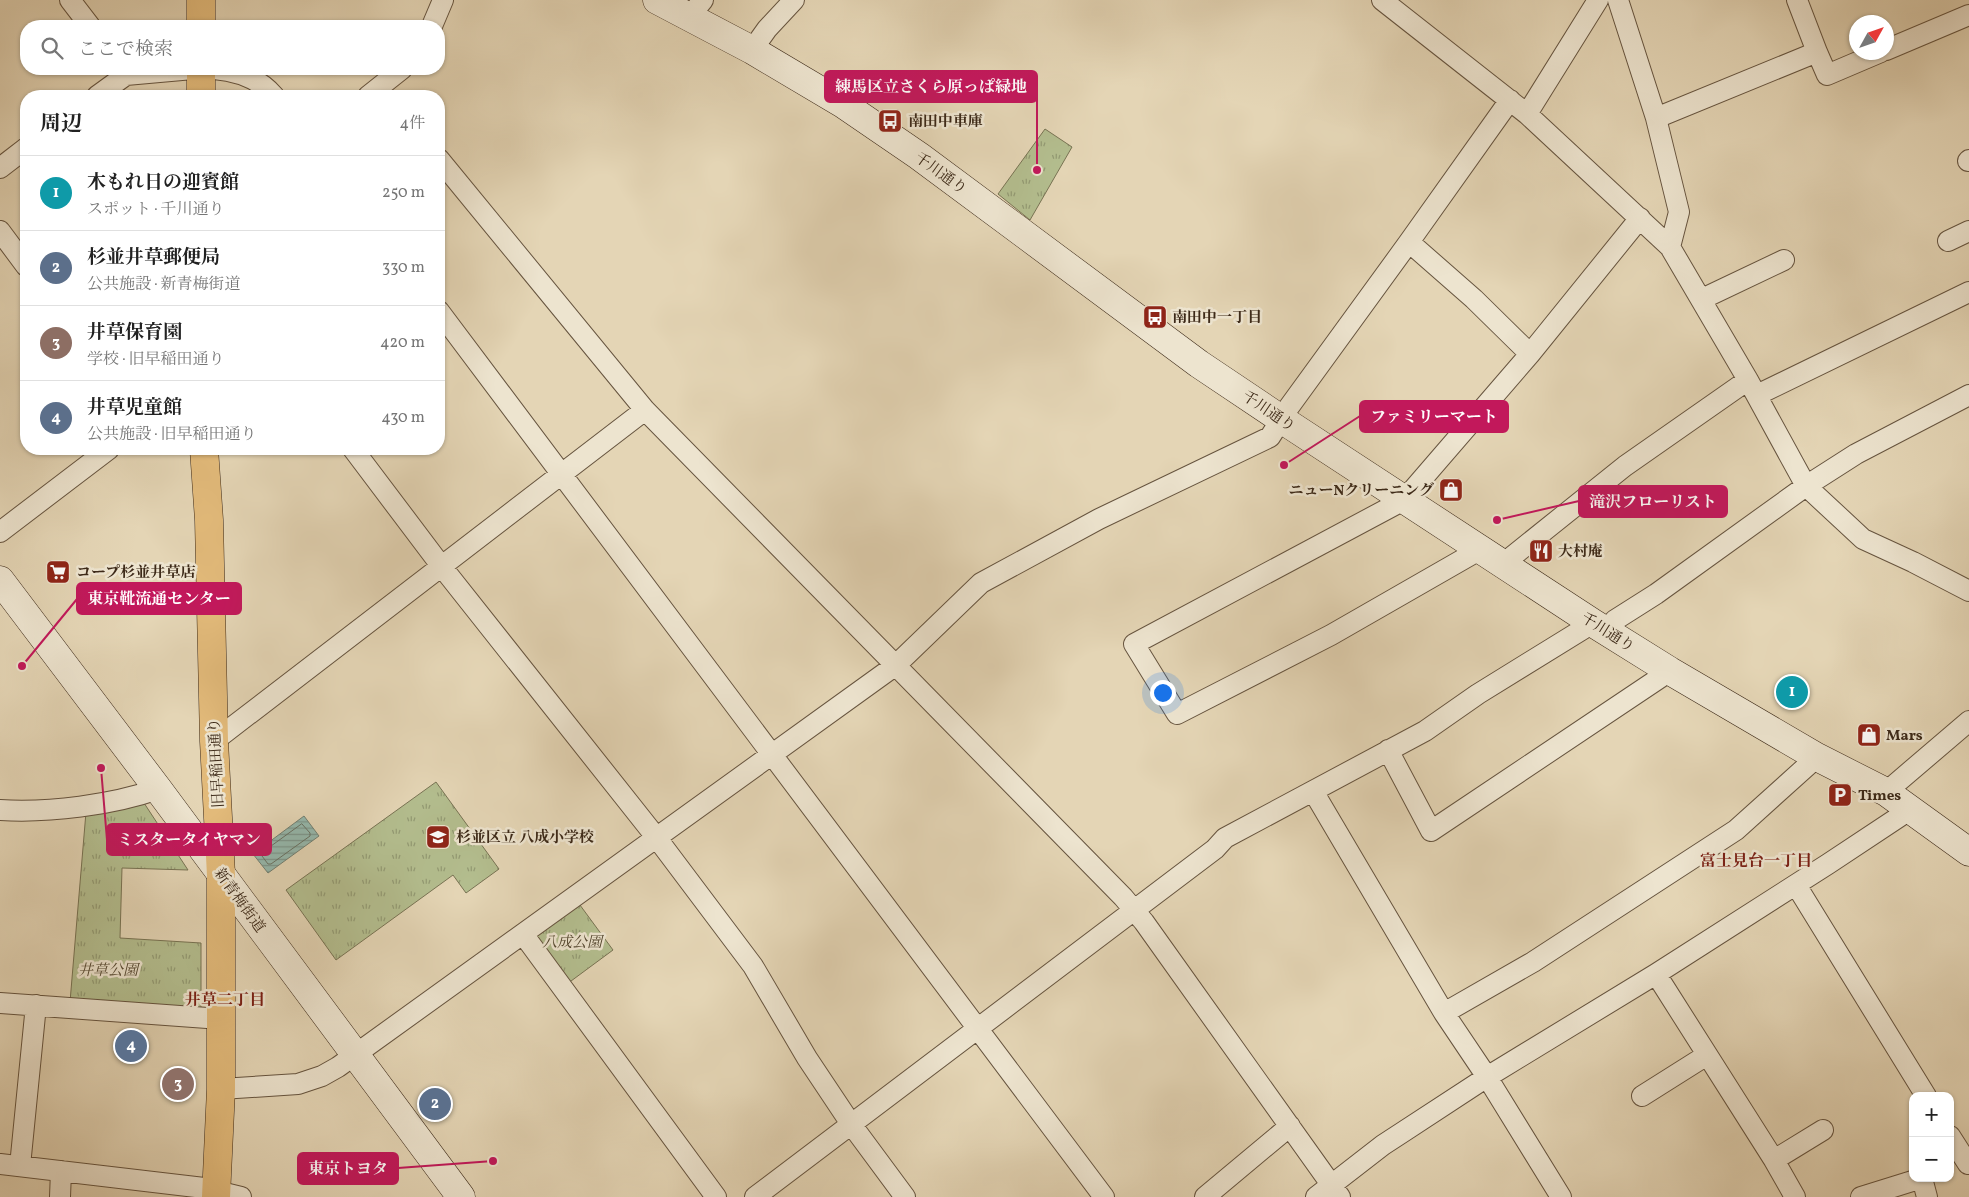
<!DOCTYPE html>
<html lang="ja">
<head>
<meta charset="utf-8">
<style>
  :root { --surface:#fff; --page:#f6f6f6; --text:#222; --muted:#767676; --line:#e0e0e0; --accent:#8f2418 }
  body { margin:0; font-family:Vollkorn,"Noto Serif JP",serif; background:var(--page); color:var(--text) }
  .controls { position:absolute; right:15px; bottom:15px; display:grid; overflow:hidden; border-radius:10px; box-shadow:0 1px 4px #0004 }
  .controls button { width:45px; height:45px; display:grid; place-items:center; padding:0; border:0; border-bottom:1px solid var(--line); background:var(--surface); color:var(--text); font:25px sans-serif }
  .compass { position:absolute; left:1849px; top:15px; width:45px; height:45px; border-radius:50%; background:var(--surface); box-shadow:0 1px 4px #0004; rotate:50deg }
  .you { position:absolute; left:1162px; top:692px; width:18px; height:18px; margin:-12px; border:4px solid #fff; border-radius:50%; background:#1a73e8; box-shadow:0 0 0 8px #1a73e833 }
  .badge { display:grid; place-items:center; width:32px; height:32px; border-radius:50%; background:var(--accent); color:#fff; font-size:16px; font-weight:700 }
  .pin { position:absolute; translate:-50% -50%; border:2px solid #fff; box-shadow:0 1px 5px #0006 }
  .list { margin:0; padding:0; list-style:none }
  h2 { display:flex; justify-content:space-between; align-items:center; height:65px; margin:0; padding:0 20px; font-size:21px }
  h2 small { font-size:16px; font-weight:400; color:var(--muted) }
  .list li { display:grid; grid-template-columns:32px 1fr auto; gap:15px; align-items:center; box-sizing:border-box; height:75px; padding:0 20px; border-top:1px solid var(--line) }
  .list b { display:block; font-size:19px; white-space:nowrap }
  .list p { margin:0; font-size:16px; white-space:nowrap; color:var(--muted) }
  .list em { font-size:16px; font-style:normal; color:var(--muted) }
  .icon { flex:none; width:28px; height:28px; fill:none; stroke:currentColor; stroke-width:2; stroke-linecap:round; stroke-linejoin:round }
  .map { position:relative; flex:none; width:1969px; height:1197px; overflow:hidden }
  .search { position:absolute; background:var(--surface); box-shadow:0 1px 4px #0004; left:20px; top:20px; width:425px; height:55px; display:flex; align-items:center; gap:12px; box-sizing:border-box; padding:0 18px; border-radius:20px; color:var(--muted); font-size:19px }
  .panel { position:absolute; background:var(--surface); box-shadow:0 1px 4px #0004; left:20px; top:90px; width:425px; height:365px; border-radius:20px }
  .map>svg:first-child { display:block }
  .grass { fill:url(#grass-tufts); stroke:#787353 }
  .water { fill:url(#water-rules); stroke:#717f72 }
  .lines { fill:none; stroke-linecap:round; stroke-linejoin:round }
  .shore { stroke:#687163; stroke-width:1 }
  .minor-casing { stroke:#66543f; stroke-width:22 }
  .secondary-casing { stroke:#3c2918; stroke-width:29 }
  .primary-casing { stroke:#3c2918; stroke-width:29 }
  .minor { stroke:#ede4cf; stroke-width:20 }
  .secondary { stroke:#ede4cf; stroke-width:28 }
  .primary { stroke:#e2ba7a; stroke-width:28 }
  .labels { text-anchor:middle; stroke-width:5; stroke-linejoin:round; paint-order:stroke }
  .poi-label { font-size:15px; font-weight:bold; fill:#3c2918; stroke:#ede4cf; text-anchor:start }
  .street-label { font-size:15px; fill:#3c2918; stroke:#ede4cf }
  .park-label { font-size:15px; font-style:italic; fill:#544730; stroke:#ede4cf }
  .neighbourhood-label { font-size:16px; font-weight:bold; fill:#7a1f14; stroke:#ede4cf }
  .leader { fill:none; stroke:#c2185b; stroke-width:2 }
  .callout-dot { fill:#c2185b; stroke:#ede4cf; stroke-width:2 }
  .callout { fill:#c2185b; stroke:#c2185b; stroke-width:2 }
  .callout-label { font-size:16px; text-anchor:middle; font-weight:bold; fill:#fff }
</style>
</head>
<body>
<div class="map">
<svg width="1969" height="1197" viewBox="0 0 1969 1197">
  <defs>
    <pattern id="grass-tufts" width="24" height="20" patternUnits="userSpaceOnUse" patternTransform="scale(1.25)"><rect width="24" height="20" fill="#b3bd8e"/><path d="M3 7l-1-3M5 7V3M7 7l1-3M15 17l-1-3M17 17v-4M19 17l1-3" fill="none" stroke="#939a73"/></pattern>
    <pattern id="water-rules" width="6" height="5" patternUnits="userSpaceOnUse" patternTransform="scale(1.25)"><rect width="6" height="5" fill="#95b9ae"/><path d="M0 2.5h6" fill="none" stroke="#7b968d"/></pattern>
  </defs>
  <rect width="100%" height="100%" fill="#e4d5b5"/>
  <filter id="stains"><feTurbulence type="fractalNoise" baseFrequency=".004" numOctaves="4"/><feColorMatrix values="0 0 0 0 .2 0 0 0 0 .09 0 0 0 0 .02 0 0 0 .5 -.17"/></filter>
  <radialGradient id="worn" r=".72"><stop offset=".6" stop-color="#630" stop-opacity="0"/><stop offset="1" stop-color="#630" stop-opacity=".3"/></radialGradient>
  <path class="grass" d="M1045,129L1072,147L1030,220L998,194Z
    M436,782L499,869L466,893L453,875L336,960L286,890Z
    M144,803L188,870L122,868L120,938L201,943V1011L70,1002L86,812Z
    M577,901L613,950L567,984L531,935Z"/>
  <path class="water" d="M304,816L319,836L268,873L253,854Z"/>
  <g class="lines">
    <path class="shore" d="M302,824L310,833V836L271,864H268L262,856V853Z"/>
    <defs>
      <path id="minor" d="M70,0L90,26
        M1382,0L1527,114L1670,247L1748,380L1806,486L1863,539L1913,562L1969,591
        M1618,0L1656,118L1679,212L1670,247
        M690,16L703,0
        M432,26L443,0
        M752,50L767,29L794,0
        M1886,50L1969,15
        M1817,52L1827,75L1881,52
        M214,69C237,71 259,78 274,96
        M97,96L126,75L193,69
        M368,96L402,69
        M1527,114L1598,0
        M1656,118L1817,52L1797,0
        M439,159L645,410L1123,897L1144,922L1340,1197
        M1968,161L1969,160
        M0,168L26,148
        M0,231L26,266
        M1948,241L1969,231
        M1409,242L1474,299L1530,354
        M1702,299L1784,260
        M439,311L1104,1197
        M1757,395L1969,292
        M353,449L442,567L656,837L753,966L807,1058L851,1124L905,1197
        M0,532L109,449
        M1481,549L1331,635L1177,714L1134,644L1404,500L1530,354L1640,218
        M1504,563L1625,466L1748,380
        M1606,630L1615,620L1656,594L1806,486L1856,454L1969,395
        M214,741L645,410
        M1388,750L1431,831L1670,671
        M1313,791L1444,1013L1487,1077L1561,1197
        M1886,792L1969,721
        M0,810C49,813 112,805 158,789
        M1796,885L1926,1096
        M523,934L716,1197
        M1656,974L1774,1160L1795,1197
        M0,1003L221,1019
        M1444,1013L1533,962L1736,830L1817,757
        M221,1089L298,1084L322,1076L338,1067L896,665L981,583L1099,519L1270,437L1289,407L1409,242L1510,100
        M1642,1096L1707,1055
        M1950,1136L1968,1164
        M1774,1160L1823,1130
        M0,1164L204,1188L241,1197
        M20,1166L36,1005
        M1922,1178L1927,1197
        M60,1197L61,1171
        M755,1197L1215,849L1225,838L1425,731L1478,694L1593,623
        M1205,1197L1290,1126
        M1316,1197L1383,1145L1406,1130L1487,1077L1656,974L1828,864L1911,809
        M1861,1197L1922,1178"/>
      <path id="secondary" d="M657,0L752,50L843,104L919,156L1199,364L1281,419L1593,623L1670,671L1817,757L1886,792L1969,852
        M0,580L158,789L461,1197"/>
      <path id="primary" d="M201,26V0
        M201,96V69
        M204,449L209,520L214,741L221,875V1089L216,1197"/>
    </defs>
    <use href="#minor" class="minor-casing"/>
    <use href="#secondary" class="secondary-casing"/>
    <use href="#primary" class="primary-casing"/>
    <use href="#minor" class="minor"/>
    <use href="#secondary" class="secondary"/>
    <use href="#primary" class="primary"/>
  </g>
  <defs>
    <symbol id="bus-square" viewBox="-11 -11 22 22"><rect x="-9" y="-9" width="18" height="18" rx="4" fill="#8f2418" stroke="#ede4cf"/><path d="M-5-6H5V4H4V6H2V4H-2V6H-4V4H-5ZM-3.5-4V0h7V-4ZM-3.5 1.2v1.5H-2V1.2ZM2 1.2v1.5H3.5V1.2Z" fill="#fff"/></symbol>
    <symbol id="shop-square" viewBox="-11 -11 22 22"><rect x="-9" y="-9" width="18" height="18" rx="4" fill="#8f2418" stroke="#ede4cf"/><path d="M-5-2.5h2.3a2.7 3.5 0 0 1 5.4 0H5L5.5 6h-11ZM-1.5-2.5h3a1.5 2.3 0 0 0-3 0Z" fill="#fff"/></symbol>
    <symbol id="restaurant-square" viewBox="-11 -11 22 22"><rect x="-9" y="-9" width="18" height="18" rx="4" fill="#8f2418" stroke="#ede4cf"/><path d="M-5-6h1v4h1v-4h1v4h1v-4h1v5L-1.5 .5V6h-2V.5L-5-1ZM5-6V6H3V1.5H1.5Q1.5-4 5-6Z" fill="#fff"/></symbol>
    <symbol id="supermarket-square" viewBox="-11 -11 22 22"><rect x="-9" y="-9" width="18" height="18" rx="4" fill="#8f2418" stroke="#ede4cf"/><path d="M-6-5.5h2.5l.6 2H6L4.5 2H-2.5L-4.4-4H-6ZM-1.5 3.2a1.3 1.3 0 1 0 .1 0ZM3 3.2a1.3 1.3 0 1 0 .1 0Z" fill="#fff"/></symbol>
    <symbol id="parking-square" viewBox="-11 -11 22 22"><rect x="-9" y="-9" width="18" height="18" rx="4" fill="#8f2418" stroke="#ede4cf"/><path d="M-3.5-5.5H1a3.5 3.5 0 0 1 0 7H-1V5.5H-3.5ZM-1-3.4V-.6H.8a1.4 1.4 0 0 0 0-2.8Z" fill="#fff"/></symbol>
    <symbol id="school-square" viewBox="-11 -11 22 22"><rect x="-9" y="-9" width="18" height="18" rx="4" fill="#8f2418" stroke="#ede4cf"/><path d="M0-5L7-2L0 1L-7-2ZM-4 1L0 2.5L4 1V4Q0 6-4 4Z" fill="#fff"/></symbol>
  </defs>
  <g fill-rule="evenodd">
    <use href="#bus-square" x="876" y="107" width="28" height="28"/>
    <use href="#bus-square" x="1141" y="303" width="28" height="28"/>
    <use href="#shop-square" x="1437" y="476" width="28" height="28"/>
    <use href="#restaurant-square" x="1527" y="537" width="28" height="28"/>
    <use href="#supermarket-square" x="44" y="558" width="28" height="28"/>
    <use href="#shop-square" x="1855" y="721" width="28" height="28"/>
    <use href="#parking-square" x="1826" y="781" width="28" height="28"/>
    <use href="#school-square" x="424" y="823" width="28" height="28"/>
  </g>
  <g class="labels">
    <g class="poi-label">
      <text x="908" y="126">南田中車庫</text>
      <text x="1172" y="322">南田中一丁目</text>
      <text x="1434" y="495" text-anchor="end">ニューNクリーニング</text>
      <text x="1558" y="556">大村庵</text>
      <text x="76" y="577">コープ杉並井草店</text>
      <text x="1886" y="740">Mars</text>
      <text x="1858" y="800">Times</text>
      <text x="456" y="842">杉並区立 八成小学校</text>
    </g>
    <g class="street-label">
      <text transform="translate(941 173) rotate(36)" y="5">千川通り</text>
      <text transform="translate(1269 411) rotate(34)" y="5">千川通り</text>
      <text transform="translate(1608 632) rotate(32)" y="5">千川通り</text>
      <text transform="translate(216 763) rotate(-93)" y="5">旧早稲田通り</text>
      <text transform="translate(240 900) rotate(54)" y="5">新青梅街道</text>
    </g>
    <g class="park-label">
      <text x="572" y="947">八成公園</text>
      <text x="108" y="975">井草公園</text>
    </g>
    <g class="neighbourhood-label">
      <text x="1756" y="866">富士見台一丁目</text>
      <text x="225" y="1005">井草二丁目</text>
    </g>
  </g>
  <path class="leader" d="M1037 170L1037 86M1284 465L1360 416M1497 520L1579 501M22 666L77 599M101 768L107 840M493 1161L398 1168"/>
  <g class="callout-dot">
    <circle cx="1037" cy="170" r="5"/>
    <circle cx="1284" cy="465" r="5"/>
    <circle cx="1497" cy="520" r="5"/>
    <circle cx="22" cy="666" r="5"/>
    <circle cx="101" cy="768" r="5"/>
    <circle cx="493" cy="1161" r="5"/>
  </g>
  <g class="callout">
    <rect x="825" y="71" width="212" height="31" rx="5"/>
    <rect x="1360" y="401" width="148" height="31" rx="5"/>
    <rect x="1579" y="486" width="148" height="31" rx="5"/>
    <rect x="77" y="583" width="164" height="31" rx="5"/>
    <rect x="107" y="824" width="164" height="31" rx="5"/>
    <rect x="298" y="1153" width="100" height="31" rx="5"/>
  </g>
  <g class="callout-label">
    <text x="931" y="92">練馬区立さくら原っぱ緑地</text>
    <text x="1434" y="422">ファミリーマート</text>
    <text x="1653" y="507">滝沢フローリスト</text>
    <text x="159" y="604">東京靴流通センター</text>
    <text x="189" y="845">ミスタータイヤマン</text>
    <text x="348" y="1174">東京トヨタ</text>
  </g>
  <rect width="100%" height="100%" filter="url(#stains)"/>
  <rect width="100%" height="100%" fill="url(#worn)"/>
</svg>
<div class="controls">
<button>+</button>
<button>−</button>
</div>
<svg class="compass" viewBox="-18 -18 36 36"><path d="M0-13l5 13h-10z" fill="#e53935"/><path d="M0 13l5-13h-10z" fill="#767676"/></svg>
<div class="you"></div>
<div class="pin badge" style="left:1792px;top:692px;background:#0f9aa8">1</div>
<div class="pin badge" style="left:435px;top:1104px;background:#5c6f8a">2</div>
<div class="pin badge" style="left:178px;top:1084px;background:#8d6e63">3</div>
<div class="pin badge" style="left:131px;top:1046px;background:#5c6f8a">4</div>
<div class="search"><svg class="icon" aria-label="search" viewBox="0 0 24 24"><circle cx="10" cy="10" r="6"/><path d="M15 15l6 6"/></svg>ここで検索</div>
<section class="panel">
<h2>周辺<small>4件</small></h2>
<ul class="list">
<li><span class="badge" style="background:#0f9aa8">1</span><div><b>木もれ日の迎賓館</b><p>スポット · 千川通り</p></div><em>250 m</em></li>
<li><span class="badge" style="background:#5c6f8a">2</span><div><b>杉並井草郵便局</b><p>公共施設 · 新青梅街道</p></div><em>330 m</em></li>
<li><span class="badge" style="background:#8d6e63">3</span><div><b>井草保育園</b><p>学校 · 旧早稲田通り</p></div><em>420 m</em></li>
<li><span class="badge" style="background:#5c6f8a">4</span><div><b>井草児童館</b><p>公共施設 · 旧早稲田通り</p></div><em>430 m</em></li>
</ul>
</section>
</div>
</body>
</html>
